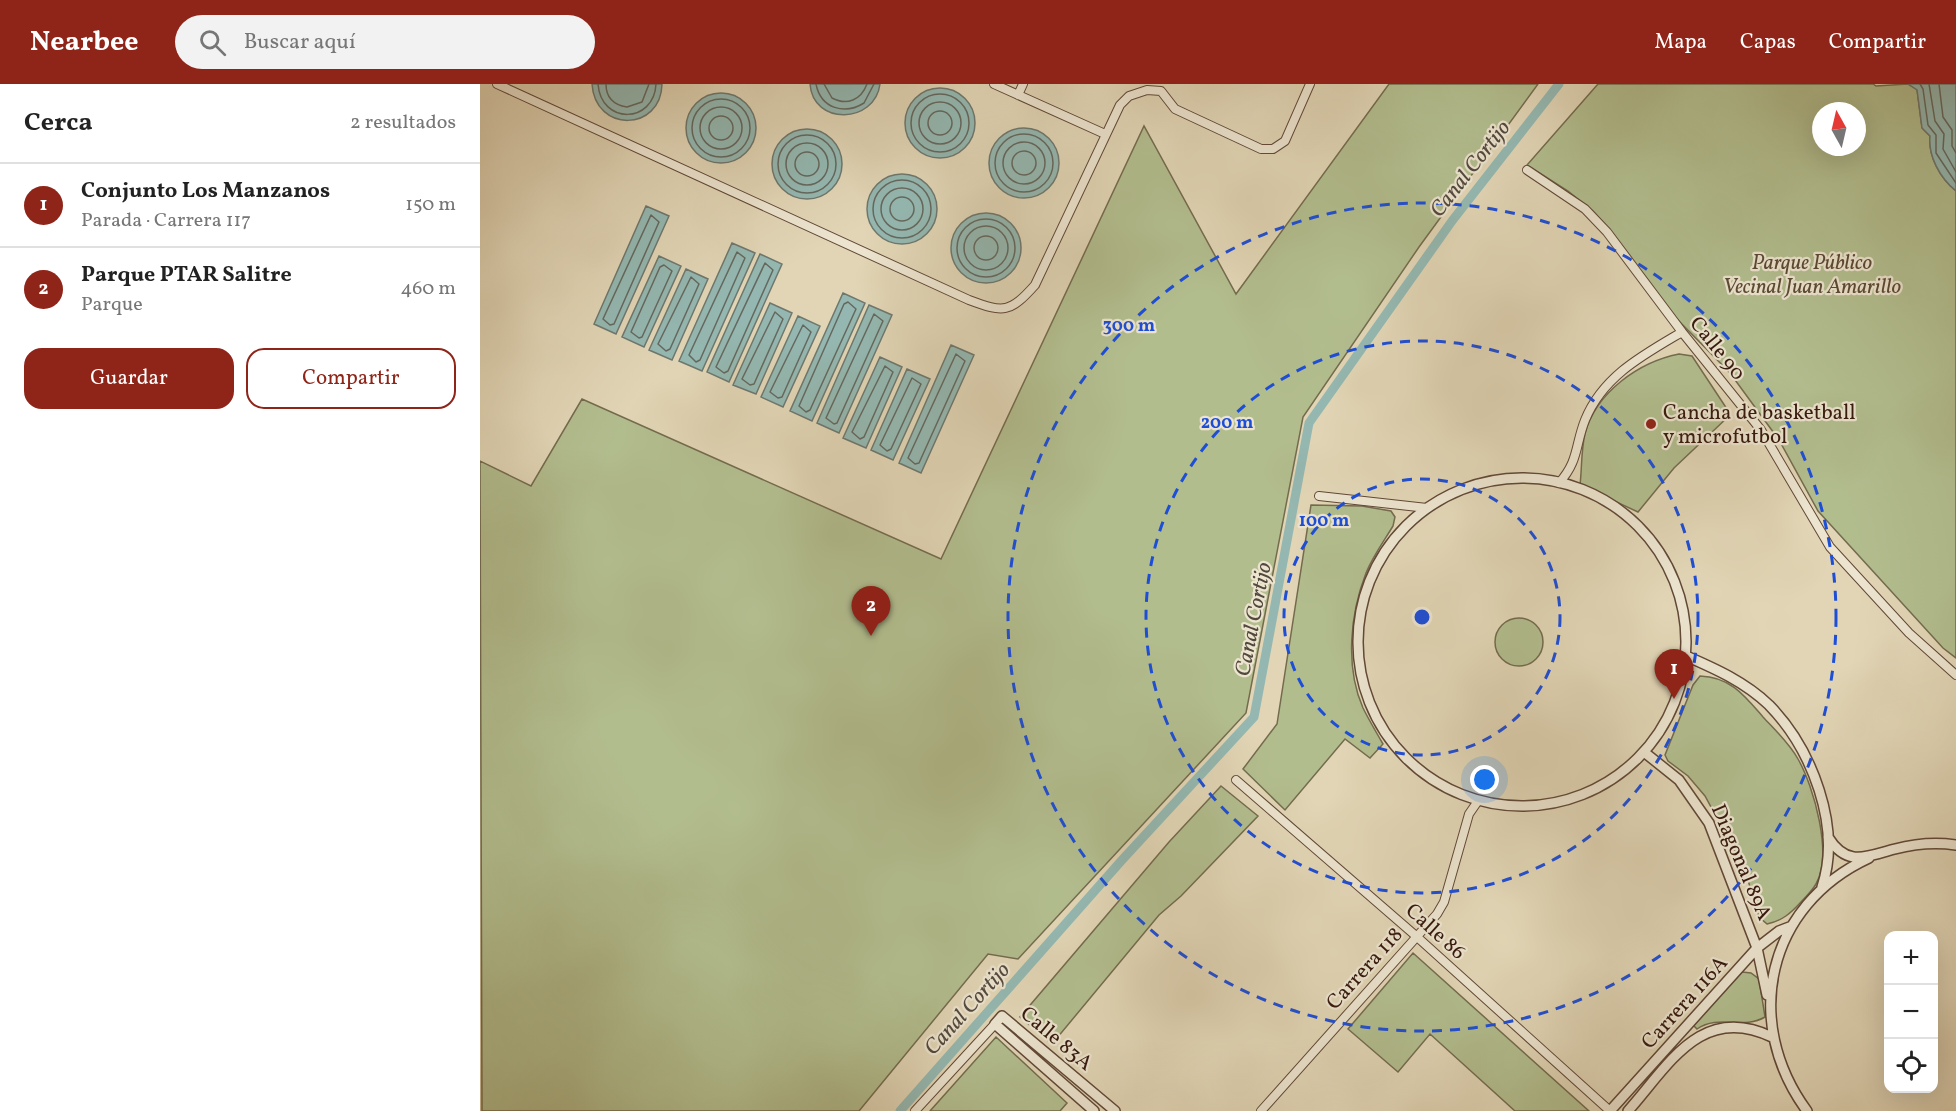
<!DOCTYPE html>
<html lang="es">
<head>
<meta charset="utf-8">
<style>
  :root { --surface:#fff; --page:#f2f2f2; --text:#222; --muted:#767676; --line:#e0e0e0; --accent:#8f2418 }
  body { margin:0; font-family:Vollkorn,serif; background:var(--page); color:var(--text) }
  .controls { position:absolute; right:18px; bottom:18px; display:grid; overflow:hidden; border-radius:12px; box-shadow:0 6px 24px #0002 }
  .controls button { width:54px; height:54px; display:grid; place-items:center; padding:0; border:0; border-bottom:2px solid var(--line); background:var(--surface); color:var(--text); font:30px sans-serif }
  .compass { position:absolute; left:1332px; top:18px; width:54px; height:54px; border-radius:50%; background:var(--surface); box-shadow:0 6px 24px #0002; rotate:352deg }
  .you { position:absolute; left:1005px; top:696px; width:21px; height:21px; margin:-15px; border:4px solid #fff; border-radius:50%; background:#1a73e8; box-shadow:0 0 0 9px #1a73e833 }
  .badge { display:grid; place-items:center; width:39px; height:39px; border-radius:50%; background:var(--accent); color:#fff; font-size:20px; font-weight:700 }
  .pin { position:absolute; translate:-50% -50px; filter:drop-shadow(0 2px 3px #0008) }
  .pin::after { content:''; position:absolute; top:32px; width:21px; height:18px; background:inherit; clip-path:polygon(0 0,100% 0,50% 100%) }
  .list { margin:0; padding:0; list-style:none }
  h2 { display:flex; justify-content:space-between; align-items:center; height:78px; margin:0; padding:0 24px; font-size:26px }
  h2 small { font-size:20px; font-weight:400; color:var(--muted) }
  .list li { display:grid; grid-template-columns:39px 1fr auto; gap:18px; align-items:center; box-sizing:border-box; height:84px; padding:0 24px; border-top:2px solid var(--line) }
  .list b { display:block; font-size:22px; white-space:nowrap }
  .list p { margin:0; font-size:20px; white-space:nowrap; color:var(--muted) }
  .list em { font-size:20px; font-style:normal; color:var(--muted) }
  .actions { display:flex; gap:12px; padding:18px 24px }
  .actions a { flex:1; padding:14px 0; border:2px solid var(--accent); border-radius:18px; text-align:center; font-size:21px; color:var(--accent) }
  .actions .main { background:var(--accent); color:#fff }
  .icon { flex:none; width:33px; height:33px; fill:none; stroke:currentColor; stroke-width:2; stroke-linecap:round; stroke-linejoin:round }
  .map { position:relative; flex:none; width:1476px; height:1027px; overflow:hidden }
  header { display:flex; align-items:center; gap:36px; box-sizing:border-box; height:84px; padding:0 30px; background:var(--accent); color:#fff }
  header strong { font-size:28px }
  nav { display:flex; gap:33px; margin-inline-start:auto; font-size:21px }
  .search { width:420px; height:54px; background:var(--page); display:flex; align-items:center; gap:15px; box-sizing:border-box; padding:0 21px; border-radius:33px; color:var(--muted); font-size:22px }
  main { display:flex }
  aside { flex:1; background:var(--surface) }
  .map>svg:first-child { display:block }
  .green { fill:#b2bd8e; stroke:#746b4e; stroke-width:1.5; fill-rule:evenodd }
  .water { fill:#94b8b1; stroke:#6e786f; stroke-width:1.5 }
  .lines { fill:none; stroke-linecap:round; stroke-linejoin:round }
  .shore { stroke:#65685f; stroke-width:1.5 }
  .canal { stroke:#94b8b1; stroke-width:9 }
  .minor-casing { stroke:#614837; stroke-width:10 }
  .tertiary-casing { stroke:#614837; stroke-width:12 }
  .minor { stroke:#ece4cf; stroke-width:8 }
  .tertiary { stroke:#ece4cf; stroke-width:9 }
  .ring { fill:none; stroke:#1d4ed8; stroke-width:3; stroke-dasharray:10 8 }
  .poi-dot { fill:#8f2418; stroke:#ece4cf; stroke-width:2 }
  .labels { text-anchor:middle; stroke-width:4.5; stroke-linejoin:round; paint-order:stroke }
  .park-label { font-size:21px; font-style:italic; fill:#5b4a34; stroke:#ece4cf }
  .street-label { font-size:21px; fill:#36190d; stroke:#ece4cf }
  .poi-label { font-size:21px; fill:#36190d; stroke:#ece4cf; text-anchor:start }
  .water-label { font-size:22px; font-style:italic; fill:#52493e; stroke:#ece4cf }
  .centre { fill:#1d4ed8; stroke:#ece4cf; stroke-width:3 }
  .ring-label { font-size:18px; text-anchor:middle; font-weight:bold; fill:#1d4ed8; stroke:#ece4cf; stroke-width:4.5; stroke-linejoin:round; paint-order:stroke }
</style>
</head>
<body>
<header>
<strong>Nearbee</strong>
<div class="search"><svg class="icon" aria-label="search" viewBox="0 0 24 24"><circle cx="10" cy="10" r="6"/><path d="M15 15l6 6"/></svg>Buscar aquí</div>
<nav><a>Mapa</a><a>Capas</a><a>Compartir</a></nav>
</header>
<main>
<aside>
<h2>Cerca<small>2 resultados</small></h2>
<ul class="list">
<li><span class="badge">1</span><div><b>Conjunto Los Manzanos</b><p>Parada · Carrera 117</p></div><em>150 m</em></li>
<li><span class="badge">2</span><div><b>Parque PTAR Salitre</b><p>Parque</p></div><em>460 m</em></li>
</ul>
<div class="actions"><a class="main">Guardar</a><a>Compartir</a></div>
</aside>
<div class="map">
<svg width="1476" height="1027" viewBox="0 0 1476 1027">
  <rect width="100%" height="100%" fill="#e1d5b5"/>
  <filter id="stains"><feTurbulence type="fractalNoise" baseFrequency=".00333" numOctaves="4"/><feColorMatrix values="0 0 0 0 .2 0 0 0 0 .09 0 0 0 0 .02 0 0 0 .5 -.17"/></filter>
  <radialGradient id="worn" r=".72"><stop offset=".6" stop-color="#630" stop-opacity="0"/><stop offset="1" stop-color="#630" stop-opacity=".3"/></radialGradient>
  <path class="green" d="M909,0H1058L939,163L823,333L766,629L538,875L508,870L379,1027H2L0,377L51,402L102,315L461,475L664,42L756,210Z
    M1118,0H1393L1396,2L1428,0L1437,5L1442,44L1450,52C1448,72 1460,94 1476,107V574L1463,564L1338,427L1299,356L1250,289L1195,233L1128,144L1113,127L1088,107L1047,81ZM1341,27H1377V63H1341Z
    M1199,270L1212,272L1249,328V332L1194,384L1158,428L1100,401C1102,385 1101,366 1105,350C1116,308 1159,278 1199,270Z
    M831,421L882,422L911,427L915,433L913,442C904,457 893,472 886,489C870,530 865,583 883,624C889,636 896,648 903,660L890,674L865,655L805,726L763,685L797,640Z
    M1015 558a24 24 0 1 1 48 0a24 24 0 1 1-48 0Z
    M1220,592C1251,593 1265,612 1283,633C1296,647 1309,659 1318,675C1334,703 1353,771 1336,800C1332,807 1326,813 1321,818C1311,829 1302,837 1287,840L1279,833L1265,786L1225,712L1208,692L1188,677L1185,671L1213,601Z
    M741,702L778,732L701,812L679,831L572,960L540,933L689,758Z
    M933,869L1109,1027H1035L950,950L918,988L868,945Z
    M1262,888L1271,889L1279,895L1285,933C1263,946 1239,930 1217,945L1213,941Z
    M516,953L587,1019L580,1027H450Z"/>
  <path class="water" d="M112,0H182C181,48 115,49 112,0Z
    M330,0H400C395,40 333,42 330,0Z
    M1428,0H1476V107C1460,94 1448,72 1450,52L1442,44L1437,6Z
    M425 39a35 35 0 1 1 70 0a35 35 0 1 1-70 0Z
    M206 44a35 35 0 1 1 70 0a35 35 0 1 1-70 0Z
    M509 79a35 35 0 1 1 70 0a35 35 0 1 1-70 0Z
    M292 80a35 35 0 1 1 70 0a35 35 0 1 1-70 0Z
    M387 125a35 35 0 1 1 70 0a35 35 0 1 1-70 0Z
    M166,122L189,132L136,250L114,240Z
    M471 164a35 35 0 1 1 70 0a35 35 0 1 1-70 0Z
    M252,159L275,169L222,287L199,277Z
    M280,170L302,180L249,298L227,288Z
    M179,172L201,182L164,263L142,253Z
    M206,185L228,195L192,276L169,266Z
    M363,209L385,219L332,337L310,327Z
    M290,219L312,229L276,310L253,301Z
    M389,221L412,231L359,349L337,339Z
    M318,232L340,242L303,323L281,313Z
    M471,261L494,271L441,389L419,379Z
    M400,273L422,283L386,364L363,354Z
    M427,285L450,295L413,376L391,366Z"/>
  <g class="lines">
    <path class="shore" d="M118,0C121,41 174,40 176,0
      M126,0C126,14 134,21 147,23L162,18L169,0
      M336,0C341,25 365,31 384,19L394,0
      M344,0L352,14C367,22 381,16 387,0
      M1440,0L1443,5L1448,41L1456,51V69L1476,99
      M1449,0L1455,37L1464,50L1463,65L1476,88
      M1459,0L1463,33L1472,46V62L1476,69
      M431 39a29 29 0 1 1 58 0a29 29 0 1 1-58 0Z
      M212 44a29 29 0 1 1 58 0a29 29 0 1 1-58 0Z
      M439 39a21 21 0 1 1 42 0a21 21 0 1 1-42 0Z
      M220 44a21 21 0 1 1 42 0a21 21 0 1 1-42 0Z
      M448 39a12 12 0 1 1 24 0a12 12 0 1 1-24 0Z
      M229 44a12 12 0 1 1 24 0a12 12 0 1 1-24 0Z
      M515 79a29 29 0 1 1 58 0a29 29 0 1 1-58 0Z
      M298 80a29 29 0 1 1 58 0a29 29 0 1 1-58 0Z
      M523 79a21 21 0 1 1 42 0a21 21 0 1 1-42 0Z
      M306 80a21 21 0 1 1 42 0a21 21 0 1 1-42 0Z
      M532 79a12 12 0 1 1 24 0a12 12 0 1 1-24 0Z
      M315 80a12 12 0 1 1 24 0a12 12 0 1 1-24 0Z
      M393 125a29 29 0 1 1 58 0a29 29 0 1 1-58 0Z
      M401 125a21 21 0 1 1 42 0a21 21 0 1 1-42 0Z
      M410 125a12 12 0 1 1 24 0a12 12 0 1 1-24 0Z
      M171,131L179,138L134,240L130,241L123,235Z
      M477 164a29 29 0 1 1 58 0a29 29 0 1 1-58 0Z
      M484 164a22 22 0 1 1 44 0a22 22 0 1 1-44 0Z
      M494 164a12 12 0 1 1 24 0a12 12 0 1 1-24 0Z
      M257,168L265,174L220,276L216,278L209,271Z
      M285,179L293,186L248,287L244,289L236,283Z
      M184,181L192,187L162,253L159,254L151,248L180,183Z
      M211,193L219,200L190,265L186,267L178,260Z
      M368,218L376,225L330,326L326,328L319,322L364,220Z
      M295,228L303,235L274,300L270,301L262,295Z
      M394,230L403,237L357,339L354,340L346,334Z
      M323,241L331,248L302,313L298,314L290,308Z
      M476,270L485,277L439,379L435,380L428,374Z
      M405,282L413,288L384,353L380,355L372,348Z
      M432,294L441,300L411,365L407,367L400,361Z"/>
    <path class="canal" d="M420,1027L642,776L774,633L829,339L972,137L1079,0"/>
    <defs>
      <path id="minor" d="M17,0L489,216C524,229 530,229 555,201L640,21L649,12L667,6L681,7L695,25L781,65H793L805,57L830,0
        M514,0L625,50
        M538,11L543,0
        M1047,86L1105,125L1127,148L1202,248L1281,346L1350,463L1429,549L1476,591
        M1079,399C1099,377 1095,361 1105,336C1123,292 1163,271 1202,248
        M839,412L947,424
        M756,696L936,852L1130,1027
        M435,1027L515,940
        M781,1027L957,830L964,818L989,730L998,717"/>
      <path id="tertiary" d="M878 558a164 164 0 1 1 328 0a164 164 0 1 1-328 0Z
        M1206,572C1236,585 1265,598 1289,621C1332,665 1362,743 1342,803
        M1164,668L1199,696L1229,739L1277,864L1287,911
        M1348,753C1367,784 1387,772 1415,765C1434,760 1456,758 1476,761
        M614,1027L515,940L522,932L635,1027
        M1130,1027L1277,864L1299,847L1312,842
        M1148,1027C1189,981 1221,919 1292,953
        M1327,1027C1261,937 1287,821 1389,774"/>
    </defs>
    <use href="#minor" class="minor-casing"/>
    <use href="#tertiary" class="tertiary-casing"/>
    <use href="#minor" class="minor"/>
    <use href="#tertiary" class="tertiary"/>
  </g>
  <g class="ring">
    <circle cx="942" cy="533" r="138"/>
    <circle cx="942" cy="533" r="276"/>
    <circle cx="942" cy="533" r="414"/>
  </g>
  <circle class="poi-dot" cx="1171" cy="340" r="6"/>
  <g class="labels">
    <g class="park-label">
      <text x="1332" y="185">Parque Público<tspan x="1332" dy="24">Vecinal Juan Amarillo</tspan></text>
    </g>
    <g class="street-label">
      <text transform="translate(1238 264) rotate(51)" y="7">Calle 90</text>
      <text transform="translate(1262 778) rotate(67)" y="7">Diagonal 89A</text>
      <text transform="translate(956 847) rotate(42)" y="7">Calle 86</text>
      <text transform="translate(884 884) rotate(-48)" y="7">Carrera 118</text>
      <text transform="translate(1204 918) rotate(-48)" y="7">Carrera 116A</text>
      <text transform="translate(577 954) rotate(40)" y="7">Calle 83A</text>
    </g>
    <g class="poi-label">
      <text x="1183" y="335">Cancha de basketball<tspan x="1183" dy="24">y microfutbol</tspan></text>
    </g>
    <g class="water-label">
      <text transform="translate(989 84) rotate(-52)" y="8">Canal Cortijo</text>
      <text transform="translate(772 535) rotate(-79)" y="8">Canal Cortijo</text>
      <text transform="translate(486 924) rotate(-48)" y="8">Canal Cortijo</text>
    </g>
  </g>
  <circle cx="942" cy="533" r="9" class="centre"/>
  <g class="ring-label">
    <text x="649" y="247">300 m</text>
    <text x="747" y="344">200 m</text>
    <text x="844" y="442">100 m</text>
  </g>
  <rect width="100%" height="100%" filter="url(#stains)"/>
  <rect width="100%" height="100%" fill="url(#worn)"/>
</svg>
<div class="controls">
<button>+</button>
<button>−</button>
<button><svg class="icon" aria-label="locate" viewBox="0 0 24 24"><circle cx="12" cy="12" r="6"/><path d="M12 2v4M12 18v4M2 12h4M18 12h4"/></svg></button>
</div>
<svg class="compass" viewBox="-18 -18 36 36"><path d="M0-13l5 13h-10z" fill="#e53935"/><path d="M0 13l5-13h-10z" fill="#767676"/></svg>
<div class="you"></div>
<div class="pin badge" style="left:1194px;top:615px">1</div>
<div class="pin badge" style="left:391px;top:552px">2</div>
</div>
</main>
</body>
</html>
